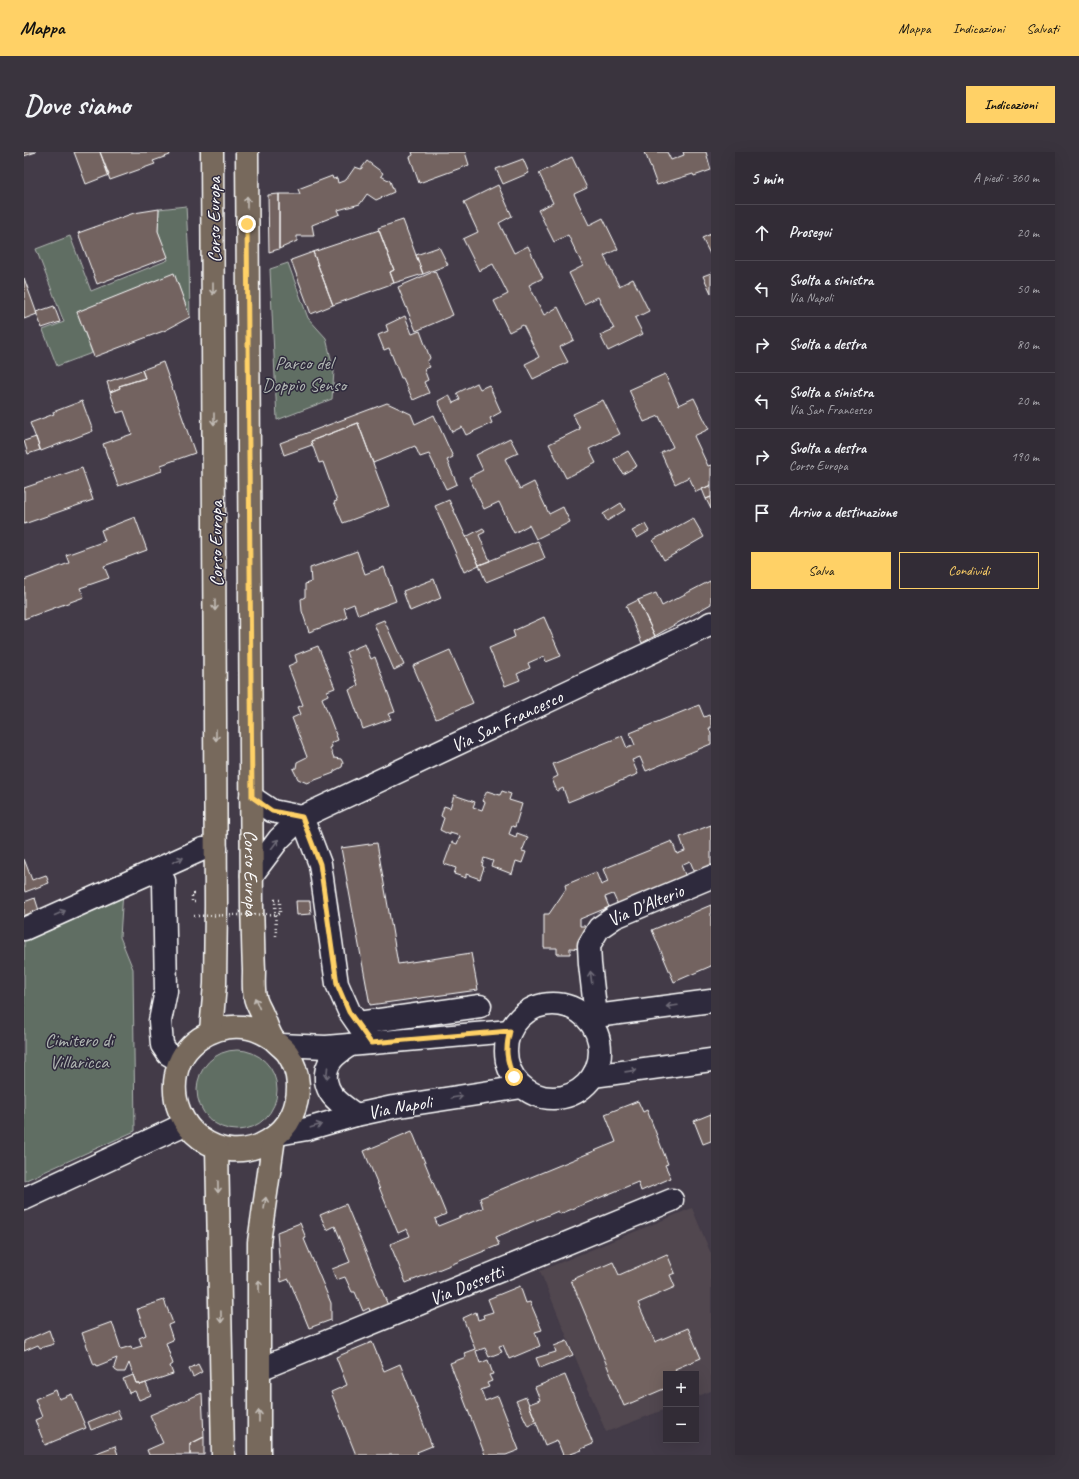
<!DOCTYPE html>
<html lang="it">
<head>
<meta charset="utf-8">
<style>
  :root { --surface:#322c36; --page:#3a343e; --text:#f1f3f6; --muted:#a8a7ad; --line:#4d4851; --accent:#ffd166 }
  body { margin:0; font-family:Caveat,sans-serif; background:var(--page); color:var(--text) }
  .controls { position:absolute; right:12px; bottom:12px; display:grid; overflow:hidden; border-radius:0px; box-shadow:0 4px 16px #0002 }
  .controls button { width:36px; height:36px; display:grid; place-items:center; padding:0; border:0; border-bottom:1px solid var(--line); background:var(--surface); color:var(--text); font:20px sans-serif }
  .stop { position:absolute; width:12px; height:12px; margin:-9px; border:3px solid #ffd166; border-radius:50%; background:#fff }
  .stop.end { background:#ffd166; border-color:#fff; box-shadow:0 1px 4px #0008 }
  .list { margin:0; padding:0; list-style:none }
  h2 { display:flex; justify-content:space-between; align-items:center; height:52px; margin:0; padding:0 16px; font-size:17px }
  h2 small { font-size:13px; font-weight:400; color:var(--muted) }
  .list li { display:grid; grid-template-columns:26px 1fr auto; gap:12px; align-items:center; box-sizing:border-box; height:56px; padding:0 16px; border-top:1px solid var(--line) }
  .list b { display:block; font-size:15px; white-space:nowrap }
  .list p { margin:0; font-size:13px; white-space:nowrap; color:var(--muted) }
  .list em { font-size:13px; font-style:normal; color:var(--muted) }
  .actions { display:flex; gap:8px; padding:12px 16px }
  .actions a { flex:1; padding:9px 0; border:1px solid var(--accent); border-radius:0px; text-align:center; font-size:14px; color:var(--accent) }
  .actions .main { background:var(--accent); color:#111 }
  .icon { flex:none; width:22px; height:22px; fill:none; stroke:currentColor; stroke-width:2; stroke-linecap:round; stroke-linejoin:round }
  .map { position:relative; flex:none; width:687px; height:1303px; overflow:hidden; border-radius:0px }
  header { display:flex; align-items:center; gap:24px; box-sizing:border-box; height:56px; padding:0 20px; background:var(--accent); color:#111 }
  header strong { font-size:19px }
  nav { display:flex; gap:22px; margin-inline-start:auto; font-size:14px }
  .intro { display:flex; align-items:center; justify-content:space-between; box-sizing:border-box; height:96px; padding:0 24px }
  h1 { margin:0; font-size:28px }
  .button { padding:10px 18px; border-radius:0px; background:var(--accent); color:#111; font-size:14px; font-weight:700 }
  main { display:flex; gap:24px; padding:0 24px }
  aside { flex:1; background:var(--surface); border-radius:0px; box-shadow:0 4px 16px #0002 }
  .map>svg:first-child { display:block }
  .built { fill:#51474f }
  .green { fill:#606e64; stroke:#b0b6b2 }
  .building { fill:#736360; stroke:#fff }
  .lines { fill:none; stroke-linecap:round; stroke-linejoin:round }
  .minor-casing { stroke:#fff; stroke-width:25 }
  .major-casing { stroke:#fff; stroke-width:25 }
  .path { stroke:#fff; stroke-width:2.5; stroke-dasharray:1 3; stroke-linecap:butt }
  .minor { stroke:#2f2a3d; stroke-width:22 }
  .major { stroke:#77695c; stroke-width:22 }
  .path-bridge { stroke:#fff; stroke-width:2.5; stroke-dasharray:1 3; stroke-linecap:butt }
  .oneway { stroke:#c2bcb6 }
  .oneway2 { stroke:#6d6a77 }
  .route { stroke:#ffd166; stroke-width:5 }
  .labels { text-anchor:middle; stroke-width:3; stroke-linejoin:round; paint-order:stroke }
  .street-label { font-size:19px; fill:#fff; stroke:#2f2a3d }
  .park-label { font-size:19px; fill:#b0b6b2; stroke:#2f2a3d }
</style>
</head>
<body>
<header>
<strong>Mappa</strong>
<nav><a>Mappa</a><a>Indicazioni</a><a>Salvati</a></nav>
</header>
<div class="intro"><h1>Dove siamo</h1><a class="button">Indicazioni</a></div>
<main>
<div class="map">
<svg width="687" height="1303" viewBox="0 0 687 1303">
  <rect width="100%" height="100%" fill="#433b48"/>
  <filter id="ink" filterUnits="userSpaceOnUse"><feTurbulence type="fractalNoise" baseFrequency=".025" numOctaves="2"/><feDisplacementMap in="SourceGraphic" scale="8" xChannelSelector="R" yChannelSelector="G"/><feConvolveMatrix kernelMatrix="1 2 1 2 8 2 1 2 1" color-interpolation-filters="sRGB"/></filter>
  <g filter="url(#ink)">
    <path class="built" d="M668,1056L687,1102V1239L672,1245V1222H642V1257L582,1280L516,1119Z"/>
    <path class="green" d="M162,54L165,108L166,165L150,122L53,160L68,201L33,214L19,178L40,170L12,97L46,84L67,139L144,108L134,79L135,57Z
      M264,111L284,166L302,186L310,219L308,247L253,268L246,117Z
      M99,739L96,785L109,817L111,979L0,1029V785Z
      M173 938a40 40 0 1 1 80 0a40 40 0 1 1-80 0Z"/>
    <path class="building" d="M0,0H12L0,4Z
      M50,0H76L85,23L62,32Z
      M76,0H145L146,3L129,9L131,12L86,28Z
      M388,0H441L445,13L395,31L386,5L389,3Z
      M620,0H643L647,8L660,3L659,0H682L687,18L670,24L669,22L633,33L622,3H621Z
      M548,5L563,36L550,42L565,73L579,66L594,97L580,104L595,134L609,127L625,159L611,166L619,182L584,199L576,183L590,177L574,145L560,152L545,121L559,114L544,83L530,90L514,58L529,51L515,21Z
      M499,7L505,21L479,32L472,17Z
      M343,9L359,21L357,24L366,29L370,40L352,48L343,42L336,52L314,58L316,62L288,73L290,84H273V89L255,97V42H276L274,37L308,24L309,27L313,26L314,31L322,28L331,15L337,17Z
      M474,33L488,64L475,71L490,101L504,94L519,126L505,133L520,163L534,155L550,188L536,195L544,210L509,227L501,212L515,205L499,173L485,180L470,149L484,142L469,112L455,119L439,87L454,80L440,50Z
      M255,42V97L245,100L244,43Z
      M135,57L134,79L144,105L73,132L54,81L110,61Z
      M379,68L399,122L370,131L366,120L370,118L354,76Z
      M355,78L370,118L366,120L370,131L309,153L289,100Z
      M687,82V104L678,86Z
      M415,95L424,113L399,122L392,103Z
      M289,100L309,153L287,162L267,108Z
      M411,119L429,163L392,179L374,135Z
      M150,121L166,165L142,178L70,205L53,160Z
      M687,121V141L679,124Z
      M0,126L13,162L0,167Z
      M30,154L36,170L18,176L12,160Z
      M381,164L388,182L396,179L406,206L403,210L406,215L400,217L404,228L400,230L405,241L389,248L379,226H377L365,196L360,198L354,183L364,179L362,173Z
      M139,210L171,301L137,313L138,319L94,334L79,292L108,282L100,259L93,261L86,240L96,236L95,234L121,226L118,218Z
      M118,218L121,226L95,234L96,236L86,240L83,230Z
      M641,222L655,253L670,246L685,277L670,284L684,314L687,313V333L672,340L665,325L651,332L637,301L649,295L635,264L620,270L605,238Z
      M453,231L456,237L465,233L477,260L466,266L468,271L442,283L438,275L428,280L414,249L425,243L429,251L436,248L433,241Z
      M579,248L596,282L565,297L572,311L542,326L525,292L556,277L549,262Z
      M58,249L69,279L17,299L6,271L30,262L29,260Z
      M363,251L387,262L391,272L410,263L429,305L423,308L433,332L422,337L405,302L396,305L391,294L349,311L334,271L287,289L288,293L260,303L256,291Z
      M334,271L365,354L319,371L310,350L313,349L299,310L295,311L287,289Z
      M12,285L16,298L4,302L0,289Z
      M486,286L494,301L481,307L496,337L510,330L525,362L539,355L546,370L512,387L505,373L490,381L475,350L460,357L445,325L459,318L452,303Z
      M604,299L613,314L599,322L590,307Z
      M58,316L69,348L0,372V336Z
      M687,333V345L682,347L678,337Z
      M687,345V357L682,347Z
      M425,348L455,413L440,420L411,354Z
      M597,351L601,358L583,369L579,362Z
      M111,365L123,398L80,414L85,426L56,436L60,445L0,467V428L45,411L42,403L81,389L77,378Z
      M669,366L680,385L640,408L629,388Z
      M621,372L625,379L613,386L608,379Z
      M459,376L461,380L455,383L466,409L455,413L442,385Z
      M514,389L521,406L462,430L455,413Z
      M333,399L341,422L360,415L372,449L334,463L330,452L320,456L323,466L285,480L278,459L277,447L281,445V432L287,430L286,416Z
      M410,427L417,446L386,459L379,439Z
      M686,429L687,432V452L631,484L614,448L632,441L638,454Z
      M614,448L631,484L618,491L602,454Z
      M520,465L537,504L522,510L520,504L504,511L506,516L493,522L496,528L481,534L465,496L491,485L489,479Z
      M360,468L380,513L370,518L350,472Z
      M341,492L347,507L351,505L371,560L364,562L367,567L339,577L325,538L334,533L322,500Z
      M294,494L311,536L303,539L304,543L298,546L314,588L307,591L308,595L306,596L310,606L317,607L319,611L318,615L310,619V621L283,631L274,627L269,617L272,616L273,610L283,605L268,566L277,562L274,555L279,553L264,514L273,510L271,503Z
      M426,498L449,551L412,567L389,514Z
      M675,553L680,565L685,563L687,568V576H685L687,582V592L622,619L616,605L608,608L614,622L544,650L539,636L533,639L528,627L534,624L529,612L598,584L603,596L611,593L606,581Z
      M463,639L476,643L478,639L487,642L485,648L498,652L491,675L488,674L485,682L492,685L493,681L504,685L498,699L502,700L498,711L492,709L488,722L467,714L469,709L460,706L458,714L460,715L456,727L442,722V726L430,722L432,716L420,712L428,690L433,692L436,684L426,681V683L416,678L420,666L417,664L420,654L426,656L430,643L451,650L449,655L458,658L461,650L458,649Z
      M687,673V715L671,721L666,709L657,713L662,725L594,753L589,742L581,745L585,755L556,767V774H561V785L559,797L546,796V802H533V796H520V762H525L542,737L541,733L572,720L577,733L584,730L579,717L648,689L653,702L661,699L656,685Z
      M353,691L374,812L447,801L454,838L346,853L317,696Z
      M0,707L8,728L22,723L25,731L1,740L0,736Z
      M11,746L17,765L0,771V750Z
      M272,749H286L287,762L273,763Z
      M687,753V814L650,830L628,778Z
      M614,949L619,960L623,958L644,1012L641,1013L647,1026L617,1039L614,1030L536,1062L534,1059L472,1085L475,1093L382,1131L366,1092L386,1084L383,1077L374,1081L340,999L388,979L422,1062L411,1067L414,1074L459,1056L456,1046L592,990L581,962Z
      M687,962V989L679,992L670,969Z
      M322,1052L366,1158L348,1165L345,1156L339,1159L331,1140H328L321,1125L312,1128L308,1117L326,1110L311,1074L303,1078L296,1063Z
      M276,1071L282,1086L280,1087L307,1151V1168L285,1176L265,1127L257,1130L253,1080Z
      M643,1102L651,1121L646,1123L651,1135L614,1151L631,1190L664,1176L677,1206L651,1217L654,1222H642V1236L600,1254L547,1128L589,1110L595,1123Z
      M496,1134L502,1151L506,1150L518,1178L511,1180L516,1194L485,1207L479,1193L475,1194L478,1200L465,1205L461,1196L452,1199L456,1211L464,1208L469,1222L465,1223L468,1229L463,1231L465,1235L457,1238L461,1249L474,1244L495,1298L482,1303H461L426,1211L442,1205L440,1201L451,1197L439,1166L452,1160L454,1168L460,1166L459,1163L469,1160L464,1147Z
      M140,1148L149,1171L144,1173L149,1188L142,1191L149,1212L146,1214L149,1222L116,1233L115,1231H112L105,1211L101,1220H94L91,1218L90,1215L93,1206L73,1214L72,1212L70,1213L58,1181L88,1170L97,1197L107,1194L108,1197L118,1194L115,1186L122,1183L113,1157Z
      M25,1178L30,1192L16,1196L14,1193L0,1199V1189Z
      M543,1189L549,1203L516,1216L512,1206L532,1200L530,1194Z
      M348,1190L360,1219L376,1212L408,1294L393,1300L394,1303H332L307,1240L323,1233L312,1205Z
      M174,1212L178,1220L169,1225L165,1217Z
      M109,1223L112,1231H115L116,1233L122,1231L127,1243L115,1248L111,1239L105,1241L99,1227Z
      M541,1223L569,1292L557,1297L558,1298L544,1303H539L533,1288L521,1293L505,1252L516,1248L511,1235Z
      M32,1238L35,1247L48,1242L62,1276L21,1293L11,1268L18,1265L11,1247Z
      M178,1241L180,1285L166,1292V1303H125L123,1298L139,1291L126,1263Z
      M502,1245L512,1270L504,1274L492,1249Z
      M93,1258L97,1266L67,1278L64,1270Z
      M180,1285V1303H166V1292Z
      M91,1294L94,1303H67Z"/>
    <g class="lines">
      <defs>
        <g id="minor">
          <path d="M227,645L248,659L278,665"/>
          <path d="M278,665L296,712L313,832L325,859L347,891"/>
          <path id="s1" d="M228,723L255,687L278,665L681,475L687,471"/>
          <path d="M140,729L142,839L136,869L138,893L144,902L156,909"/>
          <path d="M0,777L179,697H192"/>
          <circle cx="529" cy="899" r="47"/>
          <path id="s2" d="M572,864L566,812L565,793L575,776L591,765L687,725"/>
          <path d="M565,868L572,864L687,849"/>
          <path d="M334,871L456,854"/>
          <path d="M256,893L302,895L486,879"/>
          <path d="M326,893C312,902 300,910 302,929C303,934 305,939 308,943C314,951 324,957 332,963"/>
          <path d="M569,924L687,908"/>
          <path id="s3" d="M254,982L283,977L332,963L369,955L498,935"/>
          <path d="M0,1047L161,972"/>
          <path id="s4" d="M236,1217L648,1048"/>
        </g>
        <g id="major">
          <path id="s5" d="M223,0L228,755C229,776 229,797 230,818C230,827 229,837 231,845C232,851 236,857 238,862C242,870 244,880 249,887C253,892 260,896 264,902C276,920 277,943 268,963C263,974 254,983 244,989C197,1018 142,975 152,923C157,892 189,872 219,875C230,876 240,881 249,887"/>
          <path d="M187,879L191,832L192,753L188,0"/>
          <path d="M193,996L199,1303"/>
          <path d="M235,1303V1090L250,986"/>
        </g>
      </defs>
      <use href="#minor" class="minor-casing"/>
      <use href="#major" class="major-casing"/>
      <path class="path" d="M171,750H168V742H171
        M252,784L251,748H256V762"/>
      <use href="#minor" class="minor"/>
      <use href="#major" class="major"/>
      <path class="path-bridge" d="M170,764L256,762"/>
    </g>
    <defs><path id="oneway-shaft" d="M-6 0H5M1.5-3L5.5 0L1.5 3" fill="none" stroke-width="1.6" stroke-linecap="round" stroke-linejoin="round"/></defs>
    <g class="oneway">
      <use href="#oneway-shaft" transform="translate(223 50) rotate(-90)"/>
      <use href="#oneway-shaft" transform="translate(189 137) rotate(90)"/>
      <use href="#oneway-shaft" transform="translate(190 267) rotate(90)"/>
      <use href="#oneway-shaft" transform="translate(191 453) rotate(90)"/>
      <use href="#oneway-shaft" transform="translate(192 583) rotate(90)"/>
      <use href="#oneway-shaft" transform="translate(233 851) rotate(-113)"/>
      <use href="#oneway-shaft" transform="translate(194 1035) rotate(89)"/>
      <use href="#oneway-shaft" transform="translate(241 1051) rotate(-81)"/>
      <use href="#oneway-shaft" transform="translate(235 1134) rotate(-90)"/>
      <use href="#oneway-shaft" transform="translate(197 1165) rotate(89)"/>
      <use href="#oneway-shaft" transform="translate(235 1264) rotate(-90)"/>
    </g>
    <g class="oneway2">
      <use href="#oneway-shaft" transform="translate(251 692) rotate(-53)"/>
      <use href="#oneway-shaft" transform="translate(154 708) rotate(-24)"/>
      <use href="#oneway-shaft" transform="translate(36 761) rotate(-24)"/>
      <use href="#oneway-shaft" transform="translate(567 825) rotate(-97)"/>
      <use href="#oneway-shaft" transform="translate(648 854) rotate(173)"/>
      <use href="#oneway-shaft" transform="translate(607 919) rotate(-8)"/>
      <use href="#oneway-shaft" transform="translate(303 921) rotate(95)"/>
      <use href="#oneway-shaft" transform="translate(433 945) rotate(-9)"/>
      <use href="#oneway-shaft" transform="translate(292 974) rotate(-18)"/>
    </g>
  </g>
  <g class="lines" filter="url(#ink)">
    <path class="route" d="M223,72L228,645L248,659L278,665L296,712L313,832L325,860L347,891L486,879C481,896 482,909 490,925"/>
  </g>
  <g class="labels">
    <g class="street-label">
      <text transform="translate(189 68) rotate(-90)" y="7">Corso Europa</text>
      <text transform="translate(191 392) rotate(-90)" y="7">Corso Europa</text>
      <text dy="7" stroke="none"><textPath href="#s1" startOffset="303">Via San Francesco</textPath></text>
      <text dy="7" stroke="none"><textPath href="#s5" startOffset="721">Corso Europa</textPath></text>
      <text dy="7" stroke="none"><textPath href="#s2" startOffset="143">Via D'Alterio</textPath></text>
      <text dy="7" stroke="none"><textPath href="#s3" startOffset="125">Via Napoli</textPath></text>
      <text dy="7" stroke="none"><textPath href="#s4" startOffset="223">Via Dossetti</textPath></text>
    </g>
    <g class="park-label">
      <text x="280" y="217">Parco del<tspan x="280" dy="22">Doppio Senso</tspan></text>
      <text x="55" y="894">Cimitero di<tspan x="55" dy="22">Villaricca</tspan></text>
    </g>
  </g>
</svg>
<div class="controls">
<button>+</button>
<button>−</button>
</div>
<div class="stop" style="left:490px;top:925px"></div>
<div class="stop end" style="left:223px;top:72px"></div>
</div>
<aside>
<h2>5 min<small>A piedi · 360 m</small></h2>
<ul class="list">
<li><svg class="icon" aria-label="ahead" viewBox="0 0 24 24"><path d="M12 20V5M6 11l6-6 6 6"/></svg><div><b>Prosegui</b></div><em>20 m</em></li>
<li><svg class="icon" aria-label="left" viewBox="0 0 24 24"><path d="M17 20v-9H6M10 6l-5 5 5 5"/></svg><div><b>Svolta a sinistra</b><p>Via Napoli</p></div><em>50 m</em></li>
<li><svg class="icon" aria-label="right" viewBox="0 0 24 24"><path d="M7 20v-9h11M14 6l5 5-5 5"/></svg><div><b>Svolta a destra</b></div><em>80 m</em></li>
<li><svg class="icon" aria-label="left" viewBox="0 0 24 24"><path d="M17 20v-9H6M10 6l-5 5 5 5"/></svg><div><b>Svolta a sinistra</b><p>Via San Francesco</p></div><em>20 m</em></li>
<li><svg class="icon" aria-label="right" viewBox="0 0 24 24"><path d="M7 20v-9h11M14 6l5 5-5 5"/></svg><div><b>Svolta a destra</b><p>Corso Europa</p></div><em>190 m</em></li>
<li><svg class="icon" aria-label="arrive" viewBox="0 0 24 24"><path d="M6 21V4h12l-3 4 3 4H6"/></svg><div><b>Arrivo a destinazione</b></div></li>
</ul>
<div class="actions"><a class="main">Salva</a><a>Condividi</a></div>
</aside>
</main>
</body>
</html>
